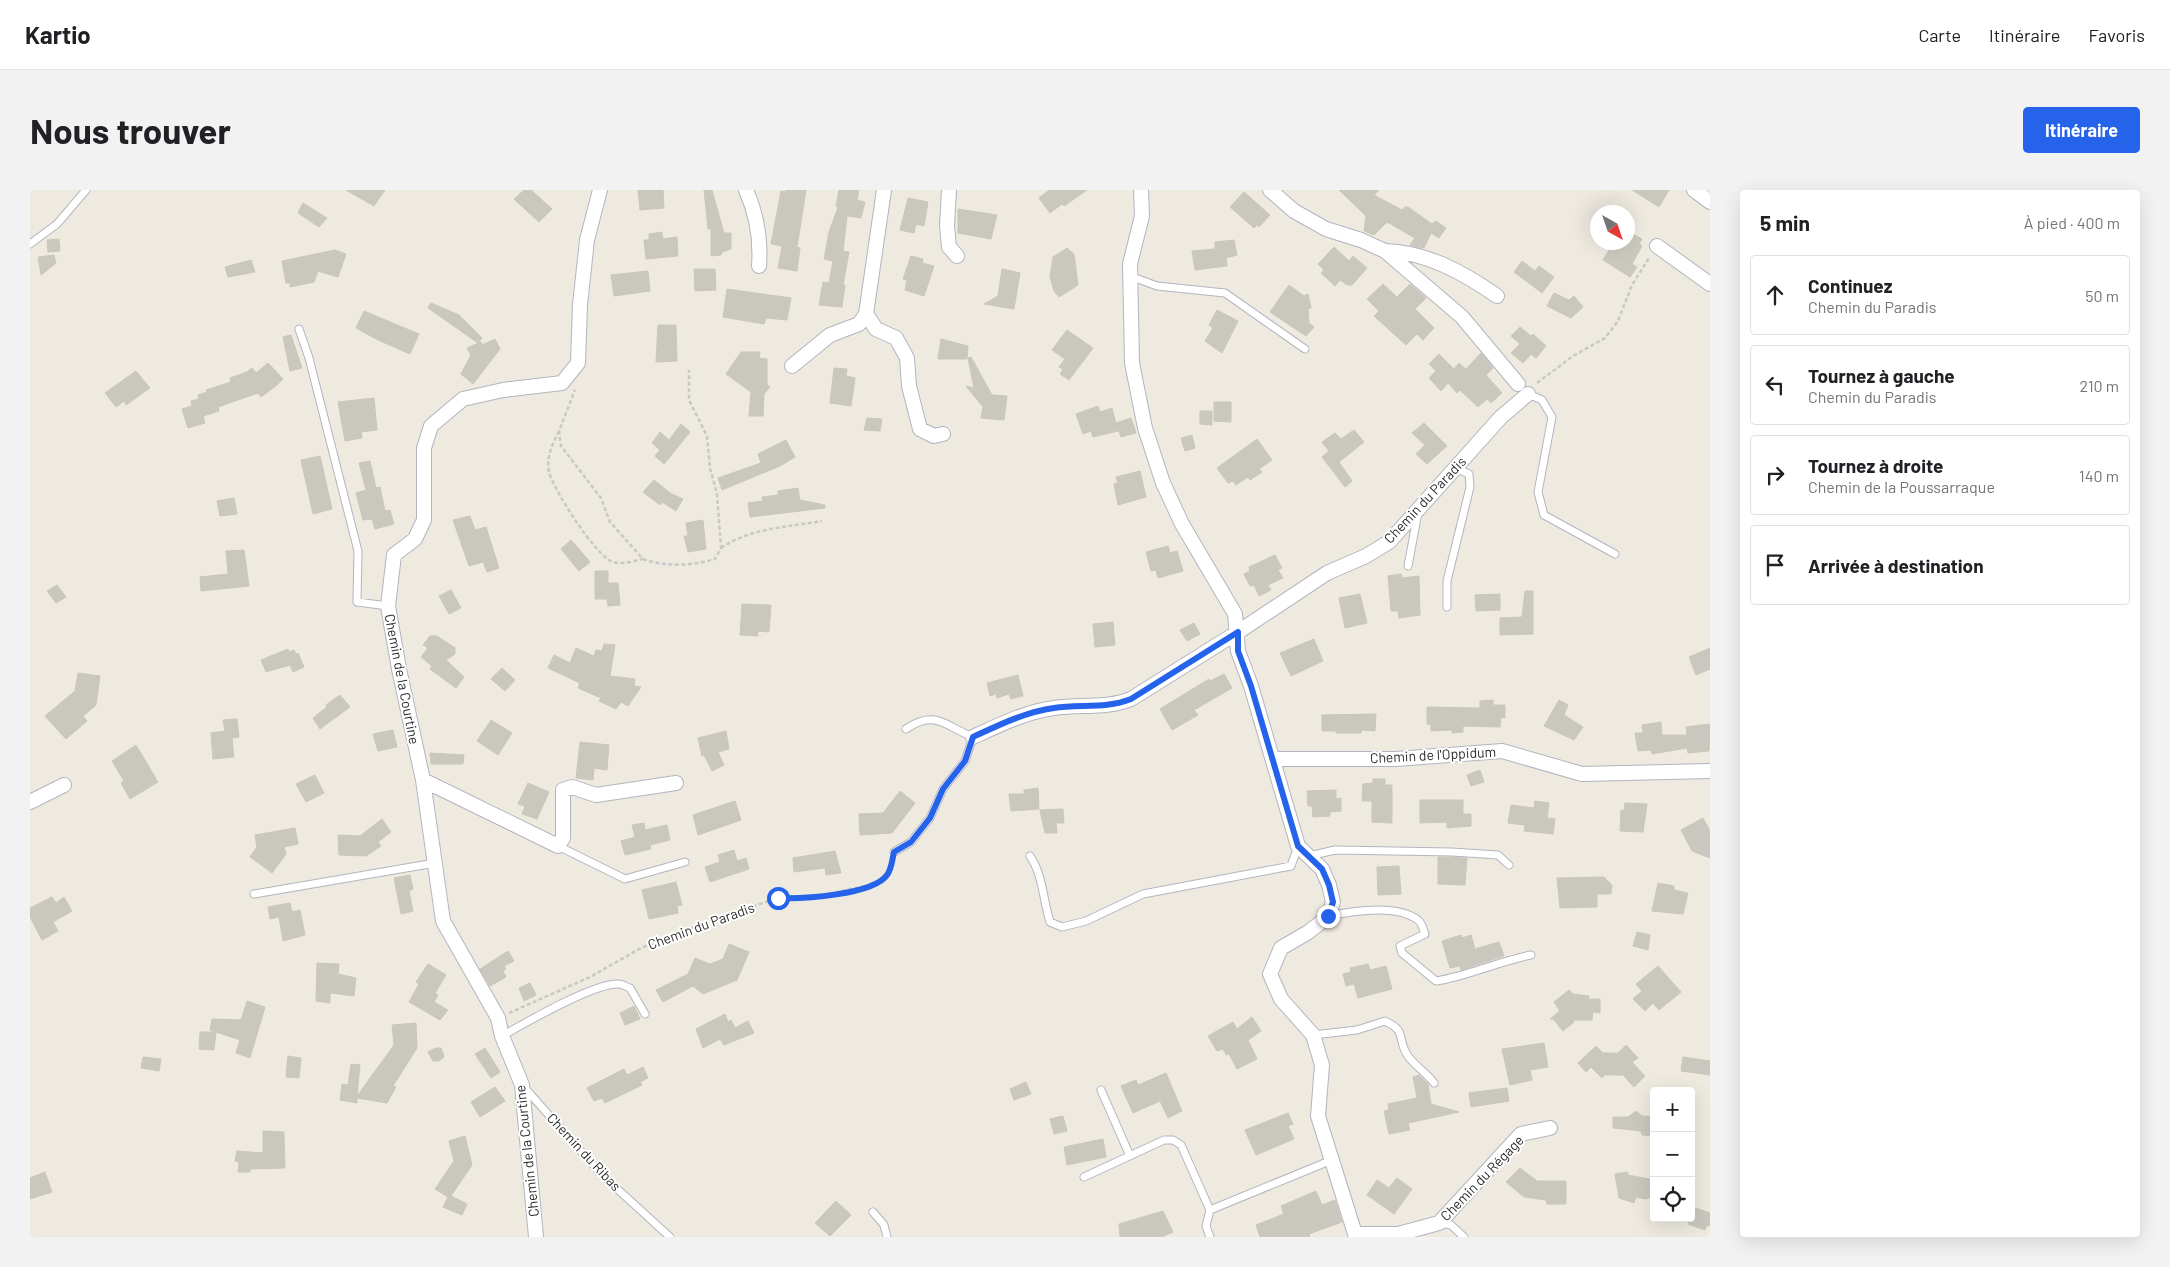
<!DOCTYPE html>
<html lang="fr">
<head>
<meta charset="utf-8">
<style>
  :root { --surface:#fff; --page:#f2f2f2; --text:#202124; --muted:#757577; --line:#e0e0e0; --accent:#2563eb }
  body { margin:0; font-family:Barlow,sans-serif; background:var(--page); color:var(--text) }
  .controls { position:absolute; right:15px; bottom:15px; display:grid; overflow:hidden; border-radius:5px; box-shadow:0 5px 20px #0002 }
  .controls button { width:45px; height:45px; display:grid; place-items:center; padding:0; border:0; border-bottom:1px solid var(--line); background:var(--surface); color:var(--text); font:25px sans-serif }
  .compass { position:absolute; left:1560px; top:15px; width:45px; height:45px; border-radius:50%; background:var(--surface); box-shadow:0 5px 20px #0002; rotate:140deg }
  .stop { position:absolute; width:15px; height:15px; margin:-11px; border:4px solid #2563eb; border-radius:50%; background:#fff }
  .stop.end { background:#2563eb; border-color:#fff; box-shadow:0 1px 5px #0008 }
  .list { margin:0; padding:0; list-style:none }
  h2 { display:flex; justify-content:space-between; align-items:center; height:65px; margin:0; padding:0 20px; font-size:21px }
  h2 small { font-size:16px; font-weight:400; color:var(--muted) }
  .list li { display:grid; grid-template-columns:32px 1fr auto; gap:15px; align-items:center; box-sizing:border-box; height:80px; margin:0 10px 10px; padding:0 10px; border:1px solid var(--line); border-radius:5px }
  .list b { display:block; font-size:19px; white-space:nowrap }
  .list p { margin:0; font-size:16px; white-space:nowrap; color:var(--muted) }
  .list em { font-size:16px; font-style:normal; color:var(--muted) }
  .icon { flex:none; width:28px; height:28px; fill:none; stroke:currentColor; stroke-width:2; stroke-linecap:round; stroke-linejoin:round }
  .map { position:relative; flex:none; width:1680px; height:1047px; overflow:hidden; border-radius:5px }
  header { display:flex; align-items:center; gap:30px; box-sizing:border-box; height:70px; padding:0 25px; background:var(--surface); border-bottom:1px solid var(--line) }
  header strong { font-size:24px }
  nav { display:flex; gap:28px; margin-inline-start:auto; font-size:18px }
  .intro { display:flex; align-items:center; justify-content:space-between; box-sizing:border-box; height:120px; padding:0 30px }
  h1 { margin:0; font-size:35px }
  .button { padding:12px 22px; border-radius:5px; background:var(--accent); color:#fff; font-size:18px; font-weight:700 }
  main { display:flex; gap:30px; padding:0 30px }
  aside { flex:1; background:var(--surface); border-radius:5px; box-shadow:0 5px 20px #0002 }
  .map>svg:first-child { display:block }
  .building { fill:#cac8be; stroke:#cac6b9 }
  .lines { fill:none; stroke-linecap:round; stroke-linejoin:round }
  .service-casing { stroke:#b3b4c0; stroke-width:9 }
  .minor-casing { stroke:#b3b4c0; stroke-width:16 }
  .path { stroke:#c8c8c8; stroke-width:2.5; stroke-dasharray:4 2.5; stroke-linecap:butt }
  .service { stroke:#fff; stroke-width:7 }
  .minor { stroke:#fff; stroke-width:14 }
  .route { stroke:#2563eb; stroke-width:6 }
  .labels { text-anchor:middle; stroke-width:4; stroke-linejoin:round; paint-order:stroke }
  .street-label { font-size:14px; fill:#2d2d2d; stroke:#fff }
</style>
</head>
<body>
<header>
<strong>Kartio</strong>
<nav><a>Carte</a><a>Itinéraire</a><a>Favoris</a></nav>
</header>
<div class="intro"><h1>Nous trouver</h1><a class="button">Itinéraire</a></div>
<main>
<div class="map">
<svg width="1680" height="1047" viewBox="0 0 1680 1047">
  <rect width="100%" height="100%" fill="#eeeae0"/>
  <path class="building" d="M316,0H355L344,16Z
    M494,0H501L522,19L509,32L484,9Z
    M608,0H633L634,18L610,20Z
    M674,0H682L694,43H701V59L692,62L691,65L681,66V39H678Z
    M756,0H776L767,57L770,58L767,81L748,78L752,56L741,54L751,1L755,2Z
    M809,0H829L827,10L835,12L831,28L817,26L813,61L819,62L813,95H815L812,117L789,115L793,92L799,93L803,71L794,69L799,42L808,17L806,16Z
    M1019,0H1057L1034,16L1032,14L1020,23L1009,8Z
    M1309,0H1349L1344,5L1372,20L1375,17H1378L1402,34L1406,31L1416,38L1409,48L1401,43L1394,58L1380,55L1385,48L1357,32L1344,45L1334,41L1336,26Z
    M1602,0H1639L1629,17Z
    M1214,2L1240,25L1229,37L1227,35L1224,38L1200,17Z
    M878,8L898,12L894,36L886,34L884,43L870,40Z
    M273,13L297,28L289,37L268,23Z
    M928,19L967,25L961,49L928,43Z
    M632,42L633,49L647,47L648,66L616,69L614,50H619V44Z
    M1601,43L1612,49L1609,54L1612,56L1602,74L1607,77L1600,87L1573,70L1582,55L1598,52V46Z
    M29,49L30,61L18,62L17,50Z
    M1204,50L1207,65L1196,68L1197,76L1165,80L1162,61L1185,59V52Z
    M1304,57L1319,71L1323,66L1337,78L1322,95H1317L1310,90L1305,96L1291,83L1294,80L1288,74Z
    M1037,58L1044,64L1048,95L1029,107L1024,101L1020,87L1023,67Z
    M305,60L316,64L308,87L288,81L284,92L260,97V93H256L252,71Z
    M24,65L26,73L11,85L8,67Z
    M881,66L893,69L892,73L904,76L894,106L875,100L877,90L873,89Z
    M221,70L225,82L198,87L195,77Z
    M1492,71L1505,81L1509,76L1524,87L1512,103L1484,82Z
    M664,79H685L686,100L665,101Z
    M972,79L990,83L984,119L954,114L968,106Z
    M618,81L620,101L584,106L581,85Z
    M1353,94L1367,107L1380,94L1396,108L1385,119L1404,138L1393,150L1387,144L1376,155L1344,126L1349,121L1337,109Z
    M1259,95L1274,106L1278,104L1281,118L1278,119L1279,133L1284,137L1276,146L1240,122Z
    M697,99L761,108L757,130L736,128L734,134L693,127Z
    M1524,103L1539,110L1544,106L1553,117L1541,128L1517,116Z
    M401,113L429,125L452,148L448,153L398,118Z
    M1187,120L1208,131L1192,163L1175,151L1183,138L1179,135Z
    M334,121L389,144L380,164L348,150L326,138Z
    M628,135H646L647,171L626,172Z
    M1490,137L1501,146L1503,144L1516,156L1506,168L1501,164L1493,173L1481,163L1490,154L1481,146Z
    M1037,140L1063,158L1039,190L1030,184L1033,179L1029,177L1035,169L1022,160Z
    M261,145L272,178L260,181L253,147Z
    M465,149L470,159L443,194L431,184L441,165L437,158L451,152L452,155Z
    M911,149L938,156L937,169H908Z
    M711,162H730L729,168L737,169V194L740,197L734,204L733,226H719L721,202L696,184Z
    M1451,163L1463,178L1456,185L1472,203L1461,213L1457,209L1448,217L1430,200L1427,203L1418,193L1411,201L1399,188L1406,181L1399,174L1409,164L1424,179L1429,173L1436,179Z
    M941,167L962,205L977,206L974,230L951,228L953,217L936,196L944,198L938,168Z
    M238,173L253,189L247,195L231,207L228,203L188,217L189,221L173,226L175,233L158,238L152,219L162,216L161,211L169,209L168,205L177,202L176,200L201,192L200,188L217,182L222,178L226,183Z
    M804,178L817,179L816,186L825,188L821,216L800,213Z
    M106,181L120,198L96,215L94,211L86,217L75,203Z
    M344,208L347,240L331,242L332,248L315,251L308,212Z
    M1184,212H1201V232L1184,231Z
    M1068,216L1070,222L1082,218L1088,241L1063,247L1061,241L1053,244L1046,224Z
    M1170,221H1182V235L1170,234Z
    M837,228L852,229L850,241L834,240Z
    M1101,228L1106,243L1091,247L1086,233Z
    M1394,233L1417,256L1397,274L1386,264L1395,255L1382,243Z
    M651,234L660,242L634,274L625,266L630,260L622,253L630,242L639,250Z
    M1324,240L1334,252L1309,272L1322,291L1315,297L1292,267L1299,261L1292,252L1305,243L1311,249Z
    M1162,245L1165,258L1155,261L1151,248Z
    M1227,249L1242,270L1229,279L1232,282L1220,290L1218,287L1206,295L1203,291L1198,293L1187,278Z
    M756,250L765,267L750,276L692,300L688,288L731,273L728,264Z
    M290,266L302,319L283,324L271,270Z
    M340,271L346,298L350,297L355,321L360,320L364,334L345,339L342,329L333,330L326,303L336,300L329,273Z
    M1110,281L1116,307L1088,315L1084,294L1088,293L1086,287Z
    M624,290L640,303L653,309L646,321L632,312L630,315L613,302Z
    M768,298L770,310L795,315V318L720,327L718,313L733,311L732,307L748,305V301Z
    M204,308L207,324L190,326L187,311Z
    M440,326L445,340L456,337L469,378L457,382L453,372L439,376L423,330Z
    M673,330L676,359L658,362L654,346H658L656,333Z
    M541,350L560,372L549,381L531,359Z
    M1138,356L1140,363L1147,361L1153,381L1128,388L1126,380L1121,381L1116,362Z
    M214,360L219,396L171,401L170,387L198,384L196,361Z
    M1245,365L1252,378L1248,380L1253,388L1238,395L1241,400L1229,406L1224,395L1220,396L1214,384L1220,381L1219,377Z
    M565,381H578V393H588L590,415L578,416L577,409H565Z
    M1371,384L1372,388L1389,386L1390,425L1369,428L1368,421H1361L1358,386Z
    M27,395L36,407L26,413L17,401Z
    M421,400L431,418L419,424L409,406Z
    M1495,401H1503V444L1470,445V428L1492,427Z
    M1330,404L1337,433L1315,438L1309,408Z
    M1470,404V420L1446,421L1445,405Z
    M712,414L741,415L739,442L728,441V446L710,445Z
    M1083,432L1085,455L1065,457L1063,434Z
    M1164,433L1170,444L1157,451L1150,440Z
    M400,446H407L425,458V464L416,470L434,487L426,498L400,479L402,476L391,467L398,458L393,455Z
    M1284,449L1293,471L1261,486L1250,463Z
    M574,454L585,455L580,486L605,489L604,496L611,497L598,516L591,512L586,519L569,511L571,508L548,498L550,493L518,478L524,465L540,473L546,458L564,466L566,460L572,461Z
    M1680,458V479L1666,485L1659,467Z
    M258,459L259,462L264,460L266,464L268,463L274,477L263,482L260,475L236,482L231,470Z
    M472,478L485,490L475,501L461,489Z
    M48,483L70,486L66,515L53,526L57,531L36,549L15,526L45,501Z
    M1194,484L1202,498L1164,520L1168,525L1142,540L1130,519L1179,489L1180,491Z
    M988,485L993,506L981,509L979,504L967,508L966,504L960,506L957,493Z
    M310,505L320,517L290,539L283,528L297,517L296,515Z
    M1463,510V515H1475V528L1471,527L1470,537L1433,536V542L1422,543V540L1401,541V535L1397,534V517L1450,518V511Z
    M1529,510L1538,515L1534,525L1553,537L1544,550L1514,536Z
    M1346,524L1345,541L1332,540L1331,543H1306V541H1292V525Z
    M207,529L209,547L202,548L204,567L183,569L181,543L195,541L193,530Z
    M461,530L482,543L468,565L447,551Z
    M1631,532L1632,545H1657L1656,537L1680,534L1679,561L1658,563L1657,558L1622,564L1621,560L1608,561L1605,543H1613L1612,535Z
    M363,540L367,557L348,561L343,544Z
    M696,541L699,559L688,562L694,575L682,581L674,565L672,566L668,548Z
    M550,552L579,555L577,580L564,578L563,590L546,588Z
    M106,555L128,592L100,609L91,593L94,591L82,571Z
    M400,563L434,565L433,574H401Z
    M1450,580L1454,592L1441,596L1437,585Z
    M285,585L294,603L276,612L266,594Z
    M1343,589H1355V595H1362V633L1342,632V611H1332L1333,594L1343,593Z
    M498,593L519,602L507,629L492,624L495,616L488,614Z
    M1008,598L1009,619L981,621L979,604H994V600Z
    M1306,600V609L1311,608V621L1300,622V626L1283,627L1282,616H1278L1277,601Z
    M870,601L885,613L862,643L830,645L829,624L853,623Z
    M1390,610H1433V624H1441V636L1417,638V632L1390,633Z
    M705,611L711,630L668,645L663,625Z
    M1505,611L1519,613L1517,628L1525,629L1523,644L1494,641L1495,635L1478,633L1481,615L1504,618Z
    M1595,613L1617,614L1613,642L1590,641L1591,620L1594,621Z
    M1033,619L1034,633H1026L1027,643H1015L1010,620Z
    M1673,628L1680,641V668L1662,661L1651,640Z
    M352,629L361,642L348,652L351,656L336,666L309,665L308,645L330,646Z
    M614,633L615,640L637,635L640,650L620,655L621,659L595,665L591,651L605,647L602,635Z
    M265,638L268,654L254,657L256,664L242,683L220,667L227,657L225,645Z
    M704,660L707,671L716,668L719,679L680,692L675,677L690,672L688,665Z
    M805,661L811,683L796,685L795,678L764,682L763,668Z
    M1408,667L1437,668L1435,695L1408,694Z
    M1369,676L1371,704L1348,705L1347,677Z
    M380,685L383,699L379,701L383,721L371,724L364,688Z
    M1574,687L1582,695L1581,704H1567V717L1530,718L1527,688Z
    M646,692L652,715L647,716L648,723L619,729L612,700Z
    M1628,693L1644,696V700L1658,703L1653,724L1622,721Z
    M22,707L26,713L34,707L42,721L23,732L28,741L12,750L0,727V718Z
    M260,713L262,722L270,720L275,745L253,751L249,727L240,729L238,717Z
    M1607,742L1620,745L1618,760L1603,756Z
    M1431,745L1432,748L1441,745L1445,759L1469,752L1474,766L1431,780L1430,776L1420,778L1412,751Z
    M699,754L719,762L707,790L673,804L663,796L633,812L626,800L658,784L665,768L680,774L693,769Z
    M478,761L484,771L474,776L476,779L473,781L476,787L460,796L450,779Z
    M287,773L309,774L308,784L326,788L324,806L300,803V813L286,811Z
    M398,774L416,785L405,803L408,805L404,812L418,820L410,830L379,812L389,794L386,792Z
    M1338,774L1340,780L1356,776L1362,799L1328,808L1324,794L1316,796L1313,784L1321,782L1320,778Z
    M1628,776L1651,802L1629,820L1623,813L1615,821L1603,809L1612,801L1606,794Z
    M500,793L506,805L494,811L489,798Z
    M1539,800L1543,804L1559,806L1558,809H1570V823L1563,822L1562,830H1542L1544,832L1533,841L1523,829H1520L1530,821L1524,812Z
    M217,811L235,817L220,868L206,863L210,850L180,840L182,829L211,830Z
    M604,816L610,829L595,835L590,823Z
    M695,824L698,832L701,830L705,838L718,831L724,843L694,855L690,849L673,858L666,839Z
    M1222,827L1231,841L1218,850L1227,869L1207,879L1199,864L1196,865L1193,859L1187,861L1178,846L1203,832L1207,839Z
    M386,833L387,858L363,896L366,897L357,913L327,908V913L310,910L312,894L318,895L321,874L330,875L327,906L364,855L362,835Z
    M170,842H186L184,860L169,859Z
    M1514,853L1518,877L1500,880L1502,890L1480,895L1472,859Z
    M1596,855L1608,868L1602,872L1615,886L1604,897L1593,885H1574L1572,888L1561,877L1556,882L1548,873L1566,856L1573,863H1588Z
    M406,858H411L413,863L414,867L409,871H403L398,862Z
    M455,858L470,882L461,888L445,864Z
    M258,866L271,868L269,888L256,887Z
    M113,867L131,869L129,881L111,878Z
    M1653,867L1680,871V885L1651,881Z
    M613,877L618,888L610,892L612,895L575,913L572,908L564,911L557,898L594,879L597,885Z
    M1136,883L1152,921L1138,928L1130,911L1103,923L1091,896L1106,890L1108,895Z
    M1389,885L1398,894L1401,914L1429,922L1378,933L1380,940L1359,944L1354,921L1359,920L1358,914L1387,908L1383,887Z
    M996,892L1001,904L984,910L980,899Z
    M465,897L475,911L450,927L441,912Z
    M1477,898L1479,911L1441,917L1439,903Z
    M1606,921L1612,926L1624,927V946L1612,945L1611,941L1583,938V927H1598Z
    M1258,923L1263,934L1258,936L1264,949L1226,965L1215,940Z
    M1033,926L1037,941L1024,944L1020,929Z
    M233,941L254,942L255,978L220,979V982H208L209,972L205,971L207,961L233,963Z
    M435,946L442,975L421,1006L437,1014L432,1025L413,1017L418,1007L405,999L424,971L419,951Z
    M1073,949L1076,967L1037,975L1034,957Z
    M1490,978L1507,991H1536V1014H1517L1516,1010L1494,1007L1476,992Z
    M15,982L22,1002L0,1009V988Z
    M1598,982V985L1624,990V1005L1616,1009L1606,1007L1604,1013L1589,1008L1585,984Z
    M1367,988L1382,999L1364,1024L1337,1005L1347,990L1359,998Z
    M1286,1001L1292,1015L1305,1010L1312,1032L1279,1044L1280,1047H1230L1226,1035L1254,1024L1251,1016Z
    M806,1011L821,1025L800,1046L785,1033Z
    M1663,1017L1680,1023V1036L1677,1035L1675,1040L1658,1034Z
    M1133,1021L1143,1042L1132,1047H1090L1089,1034Z"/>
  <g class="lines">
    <defs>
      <path id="service" d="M0,54L27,34L56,0
        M1100,86L1127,96L1195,103L1275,159
        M269,139L279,168L328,361L327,412L358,416
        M1498,204L1512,210L1522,227L1508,302L1514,325L1585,364
        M1378,376L1388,322
        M1417,417V391L1440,297L1439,284L1430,280L1425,283
        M528,656L595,689L655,672
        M864,662L881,652L900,628L913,599L935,571L943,547C915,536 905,519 876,539
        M1000,666C1013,685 1013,710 1020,732L1032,737L1056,731L1113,704L1261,676L1268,656
        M1279,666L1305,660L1422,662L1468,665L1479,675
        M224,704L405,673
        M1298,726C1322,721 1367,714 1388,730C1392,733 1393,739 1395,744L1370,756L1372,763L1406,791C1439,786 1469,771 1501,765
        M1283,845L1327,840L1355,831C1377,842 1367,846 1376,863C1382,874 1396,882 1404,893
        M472,846C495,833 565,792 589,794C592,794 597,797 600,798L615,824
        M494,897L572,985L640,1047
        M1071,900L1100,966
        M1054,987L1134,950H1143L1151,955L1180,1020L1176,1036L1180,1047
        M1180,1020L1302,970
        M843,1022L854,1035L857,1047
        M1409,1033L1421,1035L1434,1047"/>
      <path id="minor" d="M716,0C727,25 731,49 729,76
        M854,0L836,124L846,139L866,148L877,168L879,196L890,239L904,246L913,244
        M919,0L917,36L919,57L927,66
        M1111,0L1112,26L1100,74L1102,173L1115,238L1133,293L1152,334L1205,424L1208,461L1221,496L1268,656L1292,679L1299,695L1303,712L1298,727L1277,743L1251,758L1240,784L1251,809L1283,845L1292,875L1288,926L1326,1047
        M1240,0L1264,21L1296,39L1331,50L1355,61L1432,127L1488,194
        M1664,0L1680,12
        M1627,56L1680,94
        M1355,61C1397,62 1434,83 1467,106
        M762,176L800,145L829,134L836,124
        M943,547C969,535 995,522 1024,518C1050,514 1076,519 1101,509L1208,442L1297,383L1336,366L1359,352L1471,227L1498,204
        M1243,569H1366L1472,561L1552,584L1680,581
        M393,590L528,656L533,648V600L542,597L566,605L646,593
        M0,612L34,595
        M1325,1044H1368L1409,1033L1491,944L1520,938
        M506,1047L492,895L472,846L468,828L413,731L393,590L369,479L358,416L364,365L385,349L394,330V258L401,236L433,209L473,200L532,193L548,173L550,115L557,50L570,0"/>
    </defs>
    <use href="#service" class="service-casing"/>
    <use href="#minor" class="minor-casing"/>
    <path class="path" d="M1507,193L1543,166L1575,148L1588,131L1602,95L1619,68
      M529,241C522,255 516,267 519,282C523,299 567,368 583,372C592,375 604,371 613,369L580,332L571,308L531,256L529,241L545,200
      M691,358C720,338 758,337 792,331
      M613,369C634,377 663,376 685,369L691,358L687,304L680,278L677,246L659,210V180
      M479,823L560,787L611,758L685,729L748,708L771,709L846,694L857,686L862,671"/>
    <use href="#service" class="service"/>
    <use href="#minor" class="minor"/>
  </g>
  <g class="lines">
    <path class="route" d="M748,708C772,709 843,705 857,685C862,678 862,670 864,662L881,652L900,628L913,599L935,571L943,547C969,535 995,522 1024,518C1050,514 1076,519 1101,509L1208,442V461L1221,496L1268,656L1292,679L1299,695L1303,712L1298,726"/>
  </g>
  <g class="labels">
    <g class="street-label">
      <text transform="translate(1395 310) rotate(-47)" y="5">Chemin du Paradis</text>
      <text transform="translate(372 489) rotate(79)" y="5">Chemin de la Courtine</text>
      <text transform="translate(1403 565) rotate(-3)" y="5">Chemin de l'Oppidum</text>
      <text transform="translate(671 736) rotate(-20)" y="5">Chemin du Paradis</text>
      <text transform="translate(497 961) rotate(-96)" y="5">Chemin de la Courtine</text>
      <text transform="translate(554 962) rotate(47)" y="5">Chemin du Ribas</text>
      <text transform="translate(1452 988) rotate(-46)" y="5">Chemin du Régage</text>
    </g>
  </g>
</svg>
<div class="controls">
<button>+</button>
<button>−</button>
<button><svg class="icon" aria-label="locate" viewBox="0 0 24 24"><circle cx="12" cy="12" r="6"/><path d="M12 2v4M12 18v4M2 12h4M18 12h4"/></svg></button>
</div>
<svg class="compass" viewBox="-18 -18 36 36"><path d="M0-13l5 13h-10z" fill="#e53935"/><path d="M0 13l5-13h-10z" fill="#757577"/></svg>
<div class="stop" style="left:748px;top:708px"></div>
<div class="stop end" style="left:1298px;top:726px"></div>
</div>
<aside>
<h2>5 min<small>À pied · 400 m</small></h2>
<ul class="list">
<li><svg class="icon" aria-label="ahead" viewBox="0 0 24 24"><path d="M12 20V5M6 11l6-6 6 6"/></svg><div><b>Continuez</b><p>Chemin du Paradis</p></div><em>50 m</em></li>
<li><svg class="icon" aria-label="left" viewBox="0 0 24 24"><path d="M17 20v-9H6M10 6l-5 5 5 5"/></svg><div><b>Tournez à gauche</b><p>Chemin du Paradis</p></div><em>210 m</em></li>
<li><svg class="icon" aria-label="right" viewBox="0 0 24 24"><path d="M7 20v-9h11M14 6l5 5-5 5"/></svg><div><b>Tournez à droite</b><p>Chemin de la Poussarraque</p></div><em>140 m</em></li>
<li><svg class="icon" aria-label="arrive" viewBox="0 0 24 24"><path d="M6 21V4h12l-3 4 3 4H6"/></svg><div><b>Arrivée à destination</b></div></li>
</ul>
</aside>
</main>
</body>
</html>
